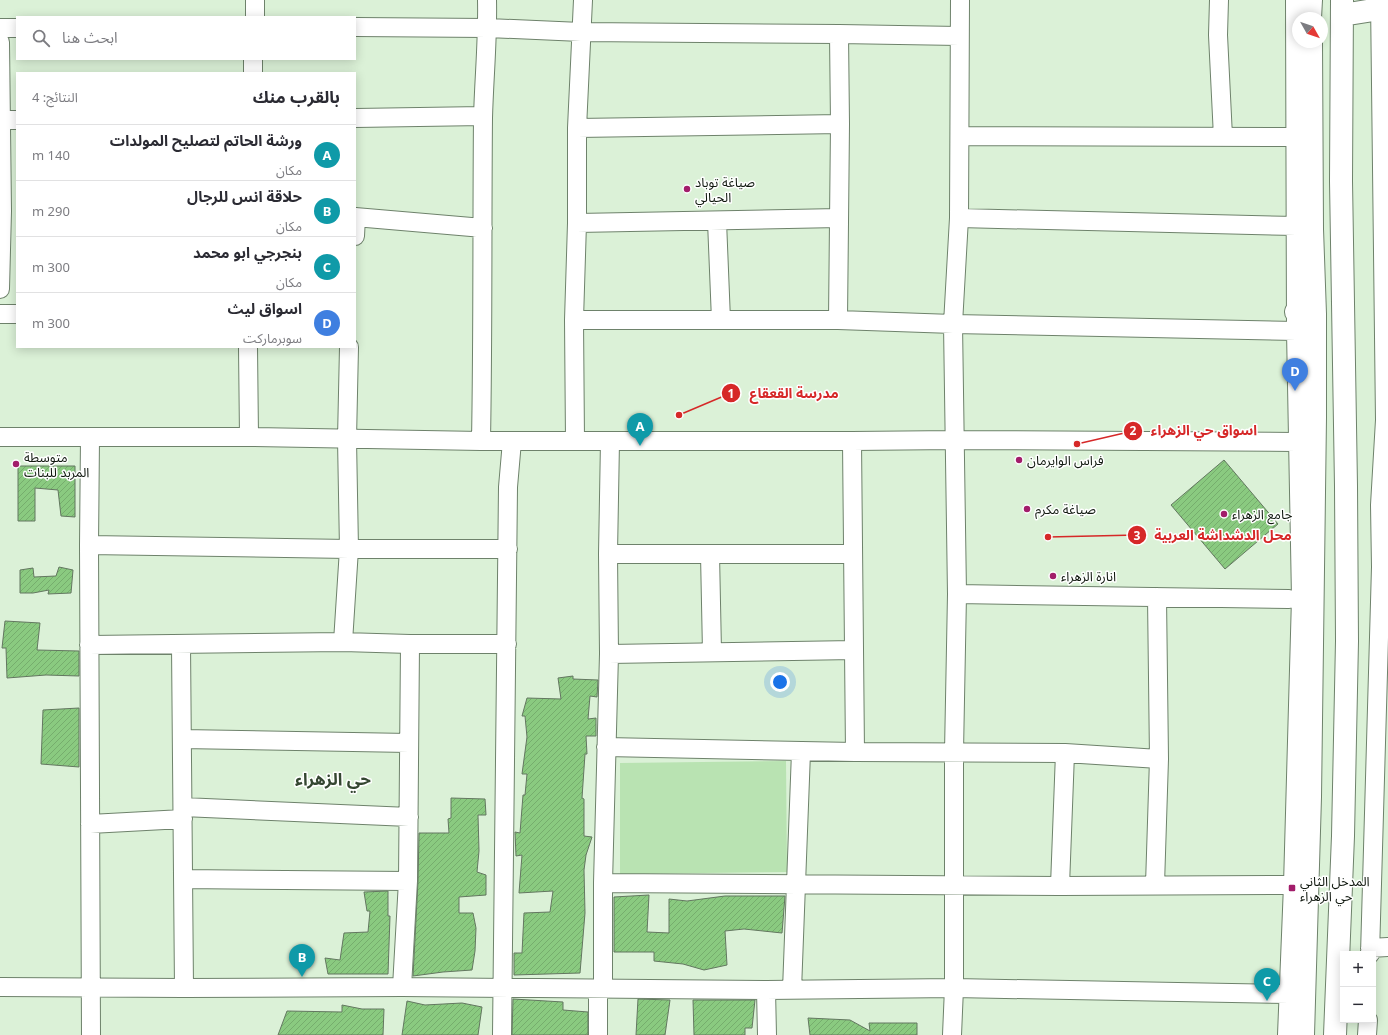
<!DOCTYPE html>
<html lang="ar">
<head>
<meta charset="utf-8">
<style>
  :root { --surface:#fff; --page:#f7f7f7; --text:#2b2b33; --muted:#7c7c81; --line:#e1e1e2; --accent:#1a73e8 }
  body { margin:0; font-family:"Noto Sans","Noto Sans Arabic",sans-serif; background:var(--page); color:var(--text); direction:rtl }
  .controls { position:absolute; right:12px; bottom:12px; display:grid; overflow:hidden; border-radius:0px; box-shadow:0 2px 10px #0003 }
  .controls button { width:36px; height:36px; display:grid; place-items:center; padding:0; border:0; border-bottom:1px solid var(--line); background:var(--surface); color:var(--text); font:20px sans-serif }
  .compass { position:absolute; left:1292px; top:12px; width:36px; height:36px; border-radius:50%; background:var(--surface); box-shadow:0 2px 10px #0003; rotate:130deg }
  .you { position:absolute; left:780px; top:682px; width:14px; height:14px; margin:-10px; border:3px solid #fff; border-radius:50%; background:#1a73e8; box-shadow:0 0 0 6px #1a73e833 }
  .badge { display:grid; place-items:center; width:26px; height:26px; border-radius:50%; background:var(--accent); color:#fff; font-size:13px; font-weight:700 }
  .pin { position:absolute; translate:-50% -33px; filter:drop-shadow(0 1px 2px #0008) }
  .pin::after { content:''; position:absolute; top:21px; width:14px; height:12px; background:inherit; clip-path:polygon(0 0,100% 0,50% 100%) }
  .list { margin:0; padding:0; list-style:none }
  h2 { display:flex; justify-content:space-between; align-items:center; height:52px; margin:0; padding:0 16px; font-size:17px }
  h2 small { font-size:13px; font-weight:400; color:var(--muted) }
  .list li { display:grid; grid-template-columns:26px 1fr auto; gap:12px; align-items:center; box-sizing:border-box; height:56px; padding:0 16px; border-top:1px solid var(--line) }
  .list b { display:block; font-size:15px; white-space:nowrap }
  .list p { margin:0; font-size:13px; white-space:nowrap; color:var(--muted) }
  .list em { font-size:13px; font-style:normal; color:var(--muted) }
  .icon { flex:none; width:22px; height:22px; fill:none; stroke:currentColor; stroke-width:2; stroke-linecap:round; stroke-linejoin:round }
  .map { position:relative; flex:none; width:1388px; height:1035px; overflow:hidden; direction:ltr }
  .search { position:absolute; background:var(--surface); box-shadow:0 2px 10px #0003; left:16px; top:16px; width:340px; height:44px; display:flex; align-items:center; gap:10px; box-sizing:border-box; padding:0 14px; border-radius:0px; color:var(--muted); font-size:15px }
  .panel { position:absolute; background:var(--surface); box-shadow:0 2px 10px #0003; left:16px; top:72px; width:340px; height:276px; border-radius:0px; direction:rtl }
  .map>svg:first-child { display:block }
  .park { fill:#b9e3b2 }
  .building { fill:url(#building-hatch); stroke:#637760 }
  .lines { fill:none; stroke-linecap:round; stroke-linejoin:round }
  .minor-casing { stroke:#6e826b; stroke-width:20 }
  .major-casing { stroke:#6e826b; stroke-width:24 }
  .minor { stroke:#fff; stroke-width:18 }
  .major { stroke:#fff; stroke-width:22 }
  .poi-dot { fill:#a21d6a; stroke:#fff; stroke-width:1.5 }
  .labels { text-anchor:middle; stroke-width:3; stroke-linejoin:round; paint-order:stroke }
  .poi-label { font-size:13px; fill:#10180f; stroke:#fff; text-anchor:start }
  .district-label { font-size:17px; font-weight:bold; fill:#344631; stroke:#fff }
  .leader { fill:none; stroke:#d62828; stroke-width:1.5 }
  .callout-dot { fill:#d62828; stroke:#fff; stroke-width:1.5 }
  .mark-label { font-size:12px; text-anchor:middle; font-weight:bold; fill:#fff }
  .callout-label { font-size:14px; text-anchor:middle; font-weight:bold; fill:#d62828; stroke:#fff; stroke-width:3; stroke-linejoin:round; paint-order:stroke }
</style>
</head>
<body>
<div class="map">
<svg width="1388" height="1035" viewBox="0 0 1388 1035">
  <defs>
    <pattern id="building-hatch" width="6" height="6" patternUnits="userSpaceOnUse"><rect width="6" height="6" fill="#8aca80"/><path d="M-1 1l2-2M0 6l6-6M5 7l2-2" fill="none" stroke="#76ad6d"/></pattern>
  </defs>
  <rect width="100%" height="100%" fill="#dbf1d7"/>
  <path class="park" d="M786,761L787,872L620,874V763Z"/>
  <path class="building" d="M1224,460L1278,524L1225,569L1171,505Z
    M18,466H75V517L61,516L58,490L35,488V521H18Z
    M59,567L73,570L71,593L48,594L49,590L33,593H20V570L33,568L34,577L56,576Z
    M5,621L40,623L37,650L79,651V676L46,675L7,678L6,648H2Z
    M573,676V679L598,680L597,697L590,696L588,719L596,718V736H586L587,754H585L582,798L584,799V836L592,837L586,855L584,870L585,913L580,973L514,975V953H522L524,913L550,912L553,891L519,893L522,855L516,856L515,832L520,833L523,795H525L527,774H522L527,737L525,716H522L527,698L561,699L558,678Z
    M79,708V767L41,764L43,710Z
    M451,798L485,799L486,815H478L479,851L477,872L486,875V895L459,897V913H473L476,928L475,951L472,970L443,972L413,976L418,881L419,833H449L448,819L451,818Z
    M388,891V916H390L388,974H328L325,958L340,960L344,933L368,932L370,911H367L364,892Z
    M649,895L647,932L669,933V899L687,901L725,896H785L782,933L744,929L725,931L727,965L704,970L683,964L654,961V952H614V897Z
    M513,999L563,1002V1010L588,1012V1035H512Z
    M638,999L670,1000L665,1035H636Z
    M693,1000H755L752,1028H745V1035H694Z
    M407,1001L425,1005L462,1003L482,1007L478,1035H402Z
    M342,1005L362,1009H384L383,1035H278L287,1011L342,1012Z
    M808,1018L850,1020L870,1031L869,1023H917V1035H810Z"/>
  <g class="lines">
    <defs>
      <path id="minor" d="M1219,0L1218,35L1223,137
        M255,17V0
        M355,27L488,28L581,32L839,34L959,36
        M0,28H17
        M0,42L2,211L0,289
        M253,73V59
        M355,118L483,116
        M1,120H17
        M577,128L840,124
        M960,136L1295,137
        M355,217L483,228
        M959,218L1296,226
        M717,221L721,320
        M577,223L839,218
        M355,236L356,217
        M0,314H17
        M574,320H838L953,324L1296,331
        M838,320L840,124L839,34
        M248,347L249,437
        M0,437H249L481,441H852L955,440L1297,442
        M90,438L89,545L91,1035
        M481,441C483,334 482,226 483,118C484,78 488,39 487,0
        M575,441L574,320L577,223V128L583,0
        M852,441L855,752
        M89,545L349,549H508
        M608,554H853
        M710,554L712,652
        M957,594L1289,599
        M343,642L349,549L347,439L349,347
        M89,645L343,642L410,644H507
        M181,645L184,988
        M609,654L854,650
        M182,739L409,743
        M606,747L855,752L1065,753L1159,759
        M183,807L409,817
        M90,824L183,819
        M183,879L408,881
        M603,883L1060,886L1293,885
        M1155,885L1159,759L1157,597
        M1060,886L1065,753
        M1370,948L1388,947
        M1370,954L1381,567L1380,505L1385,420L1380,0
        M0,987L184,988L402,987L766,990L954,988L1289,994
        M402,987L408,881L410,644
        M598,990V1035
        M603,990V883L609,654L608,554L610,441
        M766,990L767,1035
        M792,990L801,752
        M502,1035L508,487L512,441
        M952,1035L954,988V752L957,594L953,324L959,218L960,0
        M1287,1035L1293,885L1301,598L1296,331L1295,0
        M1367,1035L1368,1020"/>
      <path id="major" d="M1342,15L1380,9
        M1310,18L1311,0
        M1296,312L1315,314
        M1303,1035L1310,797L1315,417V314L1312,229L1311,42
        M1335,1035L1343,836L1347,641L1346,486L1341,181L1342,0"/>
    </defs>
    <use href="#minor" class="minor-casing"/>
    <use href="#major" class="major-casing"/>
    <use href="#minor" class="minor"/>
    <use href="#major" class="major"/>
  </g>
  <g class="poi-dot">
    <circle cx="687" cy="189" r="4"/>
    <circle cx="1019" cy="460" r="4"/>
    <circle cx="16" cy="464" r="4"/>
    <circle cx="1027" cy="509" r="4"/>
    <circle cx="1224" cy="514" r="4"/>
    <circle cx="1053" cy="576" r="4"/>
    <rect x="1288" y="884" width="8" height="8" rx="2"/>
  </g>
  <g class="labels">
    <g class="poi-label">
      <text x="695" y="187">صياغة توباد<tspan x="695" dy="15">الحيالي</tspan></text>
      <text x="24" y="462">متوسطة<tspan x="24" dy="15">المربد للبنات</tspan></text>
      <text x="1027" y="465">فراس الوايرمان</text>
      <text x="1035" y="514">صياغة مكرم</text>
      <text x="1232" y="519">جامع الزهراء</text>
      <text x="1061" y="581">انارة الزهراء</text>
      <text x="1300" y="886">المدخل الثاني<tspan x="1300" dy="15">حي الزهراء</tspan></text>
    </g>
    <g class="district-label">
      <text x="333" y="785">حي الزهراء</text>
    </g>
  </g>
  <path class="leader" d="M679 415L731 393M1077 444L1133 431M1048 537L1137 535"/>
  <g class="callout-dot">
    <circle cx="679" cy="415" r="4"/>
    <circle cx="1077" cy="444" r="4"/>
    <circle cx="1048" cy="537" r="4"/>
    <circle cx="731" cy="393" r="10"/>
    <circle cx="1133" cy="431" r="10"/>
    <circle cx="1137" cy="535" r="10"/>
  </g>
  <g class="mark-label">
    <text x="731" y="398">1</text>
    <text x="1133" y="435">2</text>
    <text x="1137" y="540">3</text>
  </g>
  <g class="callout-label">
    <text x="794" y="398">مدرسة القعقاع</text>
    <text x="1204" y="435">اسواق حي الزهراء</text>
    <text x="1223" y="540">محل الدشداشة العربية</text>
  </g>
</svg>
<div class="controls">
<button>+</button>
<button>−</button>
</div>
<svg class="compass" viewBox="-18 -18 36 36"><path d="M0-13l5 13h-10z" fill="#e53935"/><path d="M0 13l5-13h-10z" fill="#7c7c81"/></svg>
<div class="you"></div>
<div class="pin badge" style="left:640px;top:446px;background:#0f9aa8">A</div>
<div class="pin badge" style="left:302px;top:977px;background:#0f9aa8">B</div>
<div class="pin badge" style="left:1267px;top:1001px;background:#0f9aa8">C</div>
<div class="pin badge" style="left:1295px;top:391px;background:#3f7fe0">D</div>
<div class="search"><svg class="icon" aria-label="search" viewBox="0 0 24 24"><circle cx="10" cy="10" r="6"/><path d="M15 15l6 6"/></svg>ابحث هنا</div>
<section class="panel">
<h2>بالقرب منك<small>النتائج: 4</small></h2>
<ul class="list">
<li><span class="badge" style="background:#0f9aa8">A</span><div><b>ورشة الحاتم لتصليح المولدات</b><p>مكان</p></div><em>140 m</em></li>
<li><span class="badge" style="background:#0f9aa8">B</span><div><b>حلاقة انس للرجال</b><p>مكان</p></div><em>290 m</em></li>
<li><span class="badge" style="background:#0f9aa8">C</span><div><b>بنجرجي ابو محمد</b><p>مكان</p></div><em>300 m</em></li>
<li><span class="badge" style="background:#3f7fe0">D</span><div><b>اسواق ليث</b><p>سوبرماركت</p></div><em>300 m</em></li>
</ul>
</section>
</div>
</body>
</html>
